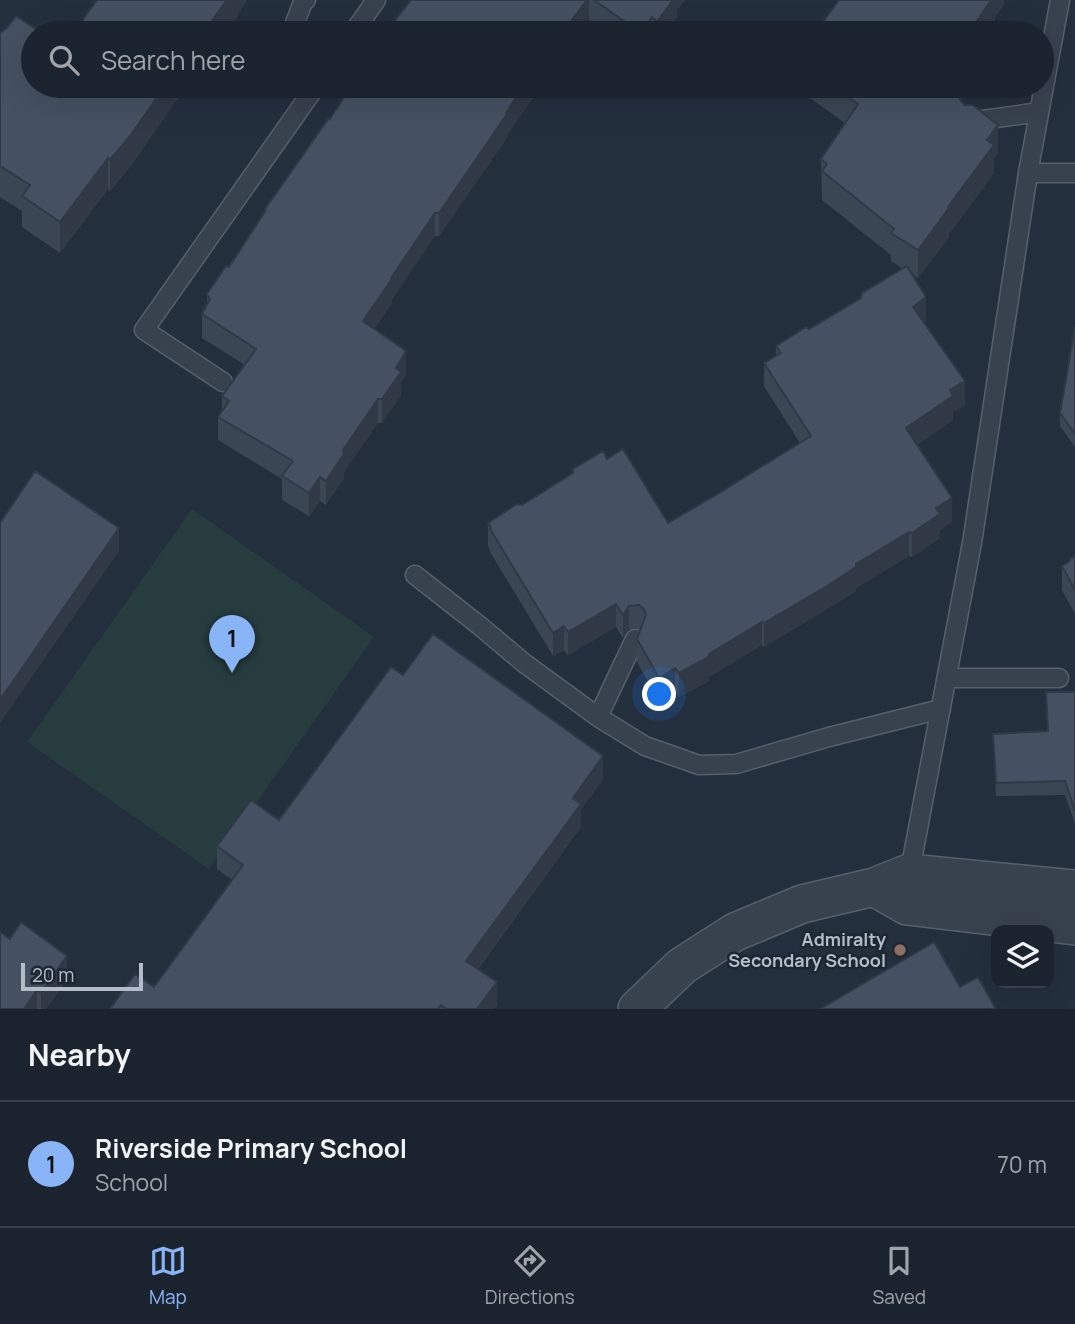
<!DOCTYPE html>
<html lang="en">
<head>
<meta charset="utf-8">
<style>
  :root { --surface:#1b232e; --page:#242b36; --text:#f1f3f6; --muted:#a0a4aa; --line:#39404a; --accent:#8ab4f8 }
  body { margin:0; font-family:Manrope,sans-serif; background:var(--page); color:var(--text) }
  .controls { position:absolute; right:21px; bottom:21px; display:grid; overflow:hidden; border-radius:14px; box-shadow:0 7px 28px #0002 }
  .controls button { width:63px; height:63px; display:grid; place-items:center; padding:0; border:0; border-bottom:2px solid var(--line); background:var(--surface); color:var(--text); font:35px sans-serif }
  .scale { position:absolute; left:21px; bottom:18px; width:122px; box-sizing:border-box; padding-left:7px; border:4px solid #b4bcc9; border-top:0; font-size:19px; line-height:24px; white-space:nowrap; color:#b4bcc9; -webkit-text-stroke:5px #1d2633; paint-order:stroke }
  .you { position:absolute; left:660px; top:695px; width:24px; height:24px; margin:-18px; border:5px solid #fff; border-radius:50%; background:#1a73e8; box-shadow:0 0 0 10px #1a73e833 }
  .badge { display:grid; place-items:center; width:46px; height:46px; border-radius:50%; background:var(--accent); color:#111; font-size:23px; font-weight:700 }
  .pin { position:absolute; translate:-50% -58px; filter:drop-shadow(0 2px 4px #0008) }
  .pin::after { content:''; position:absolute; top:37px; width:24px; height:21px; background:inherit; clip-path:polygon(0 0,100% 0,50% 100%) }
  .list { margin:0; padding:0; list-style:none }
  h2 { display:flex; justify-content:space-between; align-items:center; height:91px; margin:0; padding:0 28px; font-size:30px }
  h2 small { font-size:23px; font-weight:400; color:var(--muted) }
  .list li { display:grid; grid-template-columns:46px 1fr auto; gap:21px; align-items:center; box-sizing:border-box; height:126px; padding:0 28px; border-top:2px solid var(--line) }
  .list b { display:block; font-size:26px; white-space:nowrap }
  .list p { margin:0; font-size:23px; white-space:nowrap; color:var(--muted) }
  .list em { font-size:23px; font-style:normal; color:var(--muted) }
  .icon { flex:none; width:38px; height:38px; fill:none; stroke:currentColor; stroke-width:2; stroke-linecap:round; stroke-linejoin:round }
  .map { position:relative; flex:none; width:1075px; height:1009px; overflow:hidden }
  .search { position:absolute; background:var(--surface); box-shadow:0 7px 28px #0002; left:21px; right:21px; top:21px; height:77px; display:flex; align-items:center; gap:18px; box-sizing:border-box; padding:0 24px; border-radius:38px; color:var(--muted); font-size:26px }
  .sheet { height:217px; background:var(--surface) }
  nav { display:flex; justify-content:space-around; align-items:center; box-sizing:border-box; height:98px; border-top:2px solid var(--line); background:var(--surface); font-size:19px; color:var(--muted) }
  nav a { display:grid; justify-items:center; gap:4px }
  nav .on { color:var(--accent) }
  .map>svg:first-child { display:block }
  .green { fill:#263c3f }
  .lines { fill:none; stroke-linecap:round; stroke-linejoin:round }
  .service-casing { stroke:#565f6c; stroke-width:21 }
  .minor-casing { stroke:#565f6c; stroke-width:40 }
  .service { stroke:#38414e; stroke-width:18 }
  .minor { stroke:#38414e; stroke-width:37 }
  .wall { fill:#3b4654 }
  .shaded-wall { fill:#303945 }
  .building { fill:#455162; stroke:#303945; stroke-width:2 }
  .education-dot { fill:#8d6e63; stroke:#1d2633; stroke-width:2.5 }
  .labels { text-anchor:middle; stroke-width:5; stroke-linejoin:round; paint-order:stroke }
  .poi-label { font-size:18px; font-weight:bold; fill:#b4bcc9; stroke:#1d2633; text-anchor:end }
</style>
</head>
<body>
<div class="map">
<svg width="1075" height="1009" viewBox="0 0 1075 1009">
  <rect width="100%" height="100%" fill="#242f3e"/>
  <path class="green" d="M192,509L374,637L209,869L27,742Z"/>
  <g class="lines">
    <defs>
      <path id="service" d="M291,33L303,2L306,0
        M353,33L376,0
        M969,122L1039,112
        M1028,173H1075
        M223,382L144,330L316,86
        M415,575L480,626L524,663L598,717L645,746L699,765L736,764L829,737L941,709
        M947,678H1059
        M598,717L635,639
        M909,876L972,543L1028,173L1060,0"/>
      <path id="minor" d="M874,887L907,906L1075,926
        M637,1009L682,966L735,932L802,904L874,887L909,873L1075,889"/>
    </defs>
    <use href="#service" class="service-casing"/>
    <use href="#minor" class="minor-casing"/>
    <use href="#service" class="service"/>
    <use href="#minor" class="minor"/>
  </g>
  <path class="wall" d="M411,0H685L677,10V17L666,33H608L589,20L393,30V23Z
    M0,33L33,86H186L130,167L110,191L108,189L60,253L22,227V211L0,197Z
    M351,86H541L507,135V138L439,236H435L392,299V303L374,329L406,375L401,382V395L382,423H378L344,472V478L326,505L320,501L309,516L282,500V479L218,440V417L222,411V396L245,365L202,338V314L207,306V294L229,267L265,211V209L330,119Z
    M803,86H950L998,153L994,158V173L949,234V237L918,278L912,274L926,320L924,322L965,405L953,412V420L917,445L952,522L940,530V538L912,557L909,556L856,588V591L827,609L764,647L762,645L709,677V681L679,697L675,691L659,701L637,662V639L640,629H629L623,638L616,627L568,655L564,650L553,656L490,552V550L488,546V523L607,459L668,523L716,495L800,443L764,386V363L776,355V346L809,329L861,298L903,269L891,261V255L822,200L821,159L845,123L803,93Z
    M1075,327V447L1060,426V413Z
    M1075,556V614L1062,590V566L1070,561Z
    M403,675L603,779L581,810V827L478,969L497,1005L494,1009H110L154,987L232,880L217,869V846L279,820Z
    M1046,692H1075V824L1065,795L996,796L993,734L1047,731Z
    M0,932L67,979L46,1009H0Z"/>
  <path class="shaded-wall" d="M227,0H247L237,16V18L226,33H203Z
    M587,0H589V20L579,33H562Z
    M673,0H685L677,10V17L666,33H657V22Z
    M991,0H1004V5L995,18V23L988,33H969Z
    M652,17V33H641Z
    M165,86H186L130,167L110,191V160Z
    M524,86H541L507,135V138L439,236V213Z
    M998,125V153L994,158V173L949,234V237L918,278V250L948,207L987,140Z
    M108,158V189L60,253V222Z
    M435,213V236L392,299V303L363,344V321Z
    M926,297V320L913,330V307Z
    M406,351V375L401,382V395L382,423V399L396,368Z
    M965,381V405L953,412V420L906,452V428L950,390Z
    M378,399V423L344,472V478L326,505V481L343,450Z
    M320,477V501L309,516V493Z
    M952,498V522L940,530V538L912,557V533L936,508Z
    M119,528V551L0,723V700Z
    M909,532V556L856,588V591L764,647V623Z
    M616,604V627L568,655V632Z
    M629,606V629L623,638V615Z
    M762,622V645L709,677V681L679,697V673Z
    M564,626V650L553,656V633Z
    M675,668V691L659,701V678Z
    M603,756V779L581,810V827L466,984V961L573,798Z
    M67,956V979L46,1009H41V993Z
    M497,982V1005L494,1009H477Z
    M37,990V1009H24Z"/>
  <path class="building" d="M97,0H227L203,33H73Z
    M411,0H587L562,33H391L395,28L393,23Z
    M594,0H673L657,22L652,17L641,33Z
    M839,0H991L969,33H815Z
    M16,16L42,33H33V86H165L130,136L110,160L108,158L60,222L22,196L30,185L0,166V33L7,28Z
    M351,86H524L506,113L507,114L439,213H435L391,278L392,279L363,321L406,351L396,368L401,372L382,399H378L343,450L344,454L326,481L320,477L309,493L282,476L293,461L218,417L229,401L222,396L256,349L202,314L210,299L207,294L226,266L229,267L266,210L265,209L329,118L330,119Z
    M832,86H950L958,93L961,101L965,105H973L998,125L987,140L994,145L948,207L949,208L918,250L891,233L894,229L822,171L827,164L821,159L858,104Z
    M907,266L926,297L913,307L965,381L950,390L953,396L906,428L952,498L936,508L940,514L912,533L909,532L856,564V567L827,586L764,623L762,622L709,654V657L679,673L675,668L659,678L637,639L646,615L644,609L639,605L629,606L623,615L616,604L568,632L564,626L553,633L490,529L491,528L488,523L517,504L522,505L573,473V469L603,451L607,459L623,449L668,523L716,495L811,436L764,363L781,353L776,346L806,327L809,329L861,298L862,293Z
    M1075,327V434L1060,413Z
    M35,471L119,528L0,700V523Z
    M1075,556V590L1062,566L1070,561V559Z
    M433,634L603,756L573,798L581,804L466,961L497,982L477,1009H446L441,1005L438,1009H110L135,974L154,987L243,865L217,846L251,800L279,820L391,667L403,675Z
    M1046,692H1075V811L1065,781L996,783L993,734L1048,731Z
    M21,922L67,956L41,993L37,990L24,1009H0V932L10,939Z
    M934,942L960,987L978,977L996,1009H820Z"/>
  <circle class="education-dot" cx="900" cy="950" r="7"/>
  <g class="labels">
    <g class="poi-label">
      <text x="886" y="946">Admiralty<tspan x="886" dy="21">Secondary School</tspan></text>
    </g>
  </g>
</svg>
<div class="controls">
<button><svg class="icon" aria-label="layers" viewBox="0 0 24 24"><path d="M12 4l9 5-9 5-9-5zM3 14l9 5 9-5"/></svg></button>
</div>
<div class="scale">20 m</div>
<div class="you"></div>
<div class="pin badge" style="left:232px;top:673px">1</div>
<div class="search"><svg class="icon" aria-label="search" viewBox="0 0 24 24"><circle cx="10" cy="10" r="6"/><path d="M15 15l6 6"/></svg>Search here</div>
</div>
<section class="sheet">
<h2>Nearby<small></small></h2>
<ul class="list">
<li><span class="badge">1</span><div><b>Riverside Primary School</b><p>School</p></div><em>70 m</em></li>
</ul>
</section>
<nav>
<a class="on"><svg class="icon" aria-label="map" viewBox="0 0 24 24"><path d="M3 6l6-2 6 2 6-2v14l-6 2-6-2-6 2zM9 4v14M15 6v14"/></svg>Map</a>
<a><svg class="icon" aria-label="directions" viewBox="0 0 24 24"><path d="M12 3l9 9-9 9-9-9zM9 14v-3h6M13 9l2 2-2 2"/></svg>Directions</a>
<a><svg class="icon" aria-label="saved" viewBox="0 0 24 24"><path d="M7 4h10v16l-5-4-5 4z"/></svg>Saved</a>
</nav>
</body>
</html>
